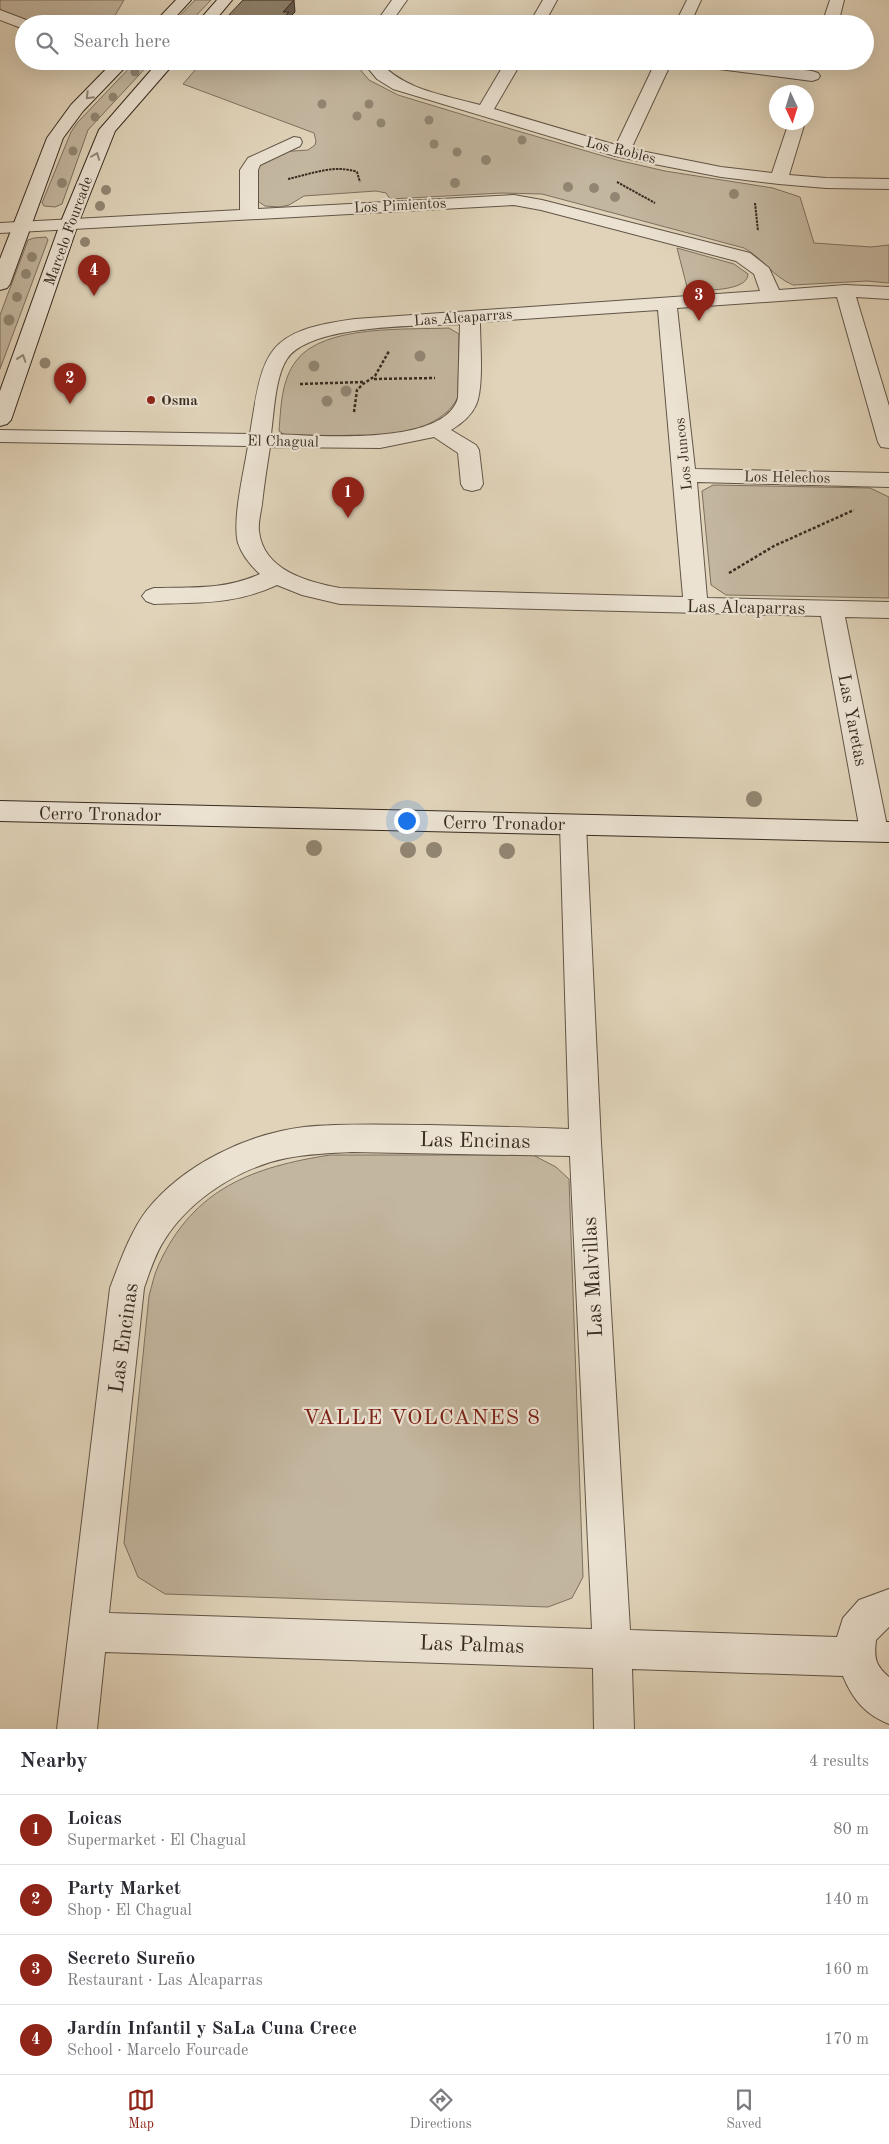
<!DOCTYPE html>
<html lang="en">
<head>
<meta charset="utf-8">
<style>
  :root { --surface:#fff; --page:#f2f2f3; --text:#2b2b33; --muted:#7c7c81; --line:#e1e1e2; --accent:#8f2418 }
  body { margin:0; font-family:"Old Standard TT",serif; background:var(--page); color:var(--text) }
  .compass { position:absolute; left:769px; top:85px; width:45px; height:45px; border-radius:50%; background:var(--surface); box-shadow:0 5px 20px #0002; rotate:176deg }
  .you { position:absolute; left:406px; top:820px; width:18px; height:18px; margin:-12px; border:4px solid #fff; border-radius:50%; background:#1a73e8; box-shadow:0 0 0 8px #1a73e833 }
  .badge { display:grid; place-items:center; width:32px; height:32px; border-radius:50%; background:var(--accent); color:#fff; font-size:16px; font-weight:700 }
  .pin { position:absolute; translate:-50% -41px; filter:drop-shadow(0 1px 2px #0008) }
  .pin::after { content:''; position:absolute; top:26px; width:18px; height:15px; background:inherit; clip-path:polygon(0 0,100% 0,50% 100%) }
  .list { margin:0; padding:0; list-style:none }
  h2 { display:flex; justify-content:space-between; align-items:center; height:65px; margin:0; padding:0 20px; font-size:21px }
  h2 small { font-size:16px; font-weight:400; color:var(--muted) }
  .list li { display:grid; grid-template-columns:32px 1fr auto; gap:15px; align-items:center; box-sizing:border-box; height:70px; padding:0 20px; border-top:1px solid var(--line) }
  .list b { display:block; font-size:19px; white-space:nowrap }
  .list p { margin:0; font-size:16px; white-space:nowrap; color:var(--muted) }
  .list em { font-size:16px; font-style:normal; color:var(--muted) }
  .icon { flex:none; width:28px; height:28px; fill:none; stroke:currentColor; stroke-width:2; stroke-linecap:round; stroke-linejoin:round }
  .map { position:relative; flex:none; width:889px; height:1729px; overflow:hidden }
  .search { position:absolute; background:var(--surface); box-shadow:0 5px 20px #0002; left:15px; right:15px; top:15px; height:55px; display:flex; align-items:center; gap:12px; box-sizing:border-box; padding:0 18px; border-radius:28px; color:var(--muted); font-size:19px }
  .sheet { height:345px; background:var(--surface) }
  nav { display:flex; justify-content:space-around; align-items:center; box-sizing:border-box; height:70px; border-top:1px solid var(--line); background:var(--surface); font-size:14px; color:var(--muted) }
  nav a { display:grid; justify-items:center; gap:2px }
  nav .on { color:var(--accent) }
  .map>svg:first-child { display:block }
  .green { fill:#c3b69f; stroke:#7d705f }
  .lines { fill:none; stroke-linecap:round; stroke-linejoin:round }
  .street-casing { stroke:#615546; stroke-width:2 }
  .secondary-casing { stroke:#372b1f; stroke-width:2 }
  .path-far1 { stroke:#372b1f; stroke-width:2; stroke-dasharray:2.5 1; stroke-linecap:butt }
  .path { stroke:#372b1f; stroke-width:2.5; stroke-dasharray:3 2; stroke-linecap:butt }
  .street { fill:#ebe2d2; fill-rule:evenodd }
  .secondary { fill:#ebe2d2; fill-rule:evenodd }
  .tree { fill:#928673 }
  .wall { fill:#7b705f; stroke:#372b1f }
  .shaded-wall { fill:#645b4e; stroke:#372b1f }
  .building { fill:#8f826f; stroke:#372b1f }
  .oneway { stroke:#918678 }
  .poi-dot { fill:#8f2418; stroke:#ebe2d2; stroke-width:2 }
  .labels { text-anchor:middle; stroke-width:4.5; stroke-linejoin:round; paint-order:stroke }
  .far-street-label { font-size:15px; fill:#372b1f; stroke:#ebe2d2 }
  .far-poi-label { font-size:15px; font-weight:bold; fill:#372b1f; stroke:#ebe2d2; text-anchor:start }
  .street-label { font-size:18px; fill:#372b1f; stroke:#ebe2d2 }
  .near-street-label { font-size:21px; fill:#372b1f; stroke:#ebe2d2 }
  .near-neighbourhood-label { font-size:22px; letter-spacing:1px; fill:#7a1f14; stroke:#ebe2d2 }
</style>
</head>
<body>
<div class="map">
<svg width="889" height="1729" viewBox="0 0 889 1729">
  <rect width="100%" height="100%" fill="#e0d3b9"/>
  <filter id="stains"><feTurbulence type="fractalNoise" baseFrequency=".004" numOctaves="4"/><feColorMatrix values="0 0 0 0 .2 0 0 0 0 .09 0 0 0 0 .02 0 0 0 .5 -.17"/></filter>
  <radialGradient id="worn" r=".72"><stop offset=".6" stop-color="#630" stop-opacity="0"/><stop offset="1" stop-color="#630" stop-opacity=".3"/></radialGradient>
  <path class="green" d="M0,0H124L110,24H37L0,10Z
    M195,0H211L188,24H172Z
    M136,61H152L88,130L62,204L55,207L44,206L42,203L71,132L77,123Z
    M203,61H353L369,80L398,95L487,122L617,160L665,171L773,188L800,197L814,243L871,247L889,245V283L867,281L793,285C773,277 763,258 744,248L542,194L502,193L390,199L386,193L376,191L304,196L289,205L280,207L265,206L256,200L258,165L279,152L308,150L315,145L316,141L314,133L183,84Z
    M713,61H809L805,73Z
    M46,237L48,240L0,369V315L28,240L34,238Z
    M677,248L734,264L748,274C748,292 702,290 688,291Z
    M449,328L459,334L458,397C434,446 340,436 295,436L285,435L279,431C281,407 281,381 296,361C323,324 408,330 449,328Z
    M713,485L870,488L889,497V598L726,595L711,585L702,491Z
    M330,1155H533L556,1167L569,1179L583,1577L572,1598L548,1607L165,1594L138,1577L124,1543L149,1296C152,1286 154,1274 159,1264C194,1188 253,1167 330,1155Z"/>
  <g class="lines">
    <defs>
      <path id="street" d="M392,0H407L390,24H375Z
        M543,0H557L544,24H529Z
        M687,0H701L690,24H675Z
        M830,0H844L838,24H822Z
        M0,10L29,21L31,24H24V29L0,20Z
        M362,61H379C403,90 445,95 480,105L506,61H522L494,109L616,145L656,61H672L631,149L721,167L772,173L789,122H805L789,175L826,178L889,179V189L826,188L779,184L721,177L654,164L615,156L393,89L377,79Z
        M687,61H734L812,71L818,73L820,76L818,79L812,81L695,66L689,64Z
        M294,137L300,138L302,142L300,146L260,165L258,170V209L514,195L542,200L750,253L769,268L779,290L845,285L889,287V299L856,297L889,406V448L881,447L878,442L837,297L677,308L695,469L889,473V487L697,482L707,598L889,602V618L845,617L888,831L884,838L874,841L864,838L860,831L821,616L340,604L302,595L277,585C233,605 201,602 154,604L146,601L142,596L146,591L154,588C193,587 224,590 260,574C251,566 242,555 238,543C232,519 244,472 248,446L0,442V430L250,434C263,351 265,331 355,319L760,291L754,274L736,261L541,210L514,205L0,233V223L240,210V170L248,158ZM658,310L683,597L340,588C307,582 263,570 259,531C258,522 261,512 262,504C264,485 267,466 270,447L380,448L434,437L458,453L461,484L464,489L472,491L480,489L483,484L479,450L476,445L451,430C461,424 471,416 476,405C484,388 480,342 480,322ZM460,324L458,398C444,448 312,435 271,434C274,413 275,377 287,359C310,324 420,326 460,324Z
        M573,815L583,818L586,825L601,1143L630,1630L837,1637L843,1618L859,1600L889,1589V1627L876,1640C874,1658 875,1665 889,1677V1724C865,1714 853,1700 843,1676L632,1669L634,1729H594L593,1668L105,1652L97,1729H57L110,1288C120,1262 130,1232 147,1210C184,1164 247,1134 304,1127C346,1123 388,1125 429,1125C476,1126 522,1127 569,1129L560,825L563,818ZM352,1152L570,1156L592,1629L109,1613L144,1288C150,1271 155,1254 165,1239C191,1198 241,1167 287,1158C308,1154 330,1153 352,1152Z"/>
      <path id="secondary" d="M176,0H191L169,24H153Z
        M217,0H232L212,24H196Z
        M114,61H131L83,111L63,138L10,284L7,288L0,290V259L47,138L71,105Z
        M159,61H176L115,131L78,224L11,420L7,424L0,426V391L60,224L99,130Z
        M0,801L889,822V842L0,821Z"/>
    </defs>
    <use href="#street" class="street-casing"/>
    <use href="#secondary" class="secondary-casing"/>
    <path class="path-far1" d="M288,179C311,174 334,164 357,172L360,182
      M617,182L655,203
      M755,203L758,231"/>
    <path class="path" d="M374,379L435,378
      M300,384L363,382
      M354,412L357,390L363,384L375,376L389,351
      M729,573L774,546L854,510"/>
    <use href="#street" class="street"/>
    <use href="#secondary" class="secondary"/>
  </g>
  <g class="tree">
    <circle cx="135" cy="72" r="4.5"/>
    <circle cx="113" cy="97" r="4.5"/>
    <circle cx="322" cy="104" r="4.5"/>
    <circle cx="369" cy="104" r="4.5"/>
    <circle cx="357" cy="116" r="4.5"/>
    <circle cx="95" cy="117" r="4.5"/>
    <circle cx="429" cy="120" r="4.5"/>
    <circle cx="381" cy="123" r="4.5"/>
    <circle cx="522" cy="140" r="4.5"/>
    <circle cx="434" cy="144" r="4.5"/>
    <circle cx="73" cy="151" r="4.5"/>
    <circle cx="457" cy="152" r="4.5"/>
    <circle cx="486" cy="160" r="5"/>
    <circle cx="62" cy="183" r="5"/>
    <circle cx="455" cy="183" r="5"/>
    <circle cx="568" cy="187" r="5"/>
    <circle cx="594" cy="188" r="5"/>
    <circle cx="106" cy="190" r="5"/>
    <circle cx="734" cy="194" r="5"/>
    <circle cx="615" cy="197" r="5"/>
    <circle cx="100" cy="206" r="5"/>
    <circle cx="85" cy="242" r="5"/>
    <circle cx="32" cy="257" r="5"/>
    <circle cx="26" cy="274" r="5"/>
    <circle cx="17" cy="297" r="5"/>
    <circle cx="9" cy="320" r="5.5"/>
    <circle cx="420" cy="356" r="5.5"/>
    <circle cx="45" cy="363" r="5.5"/>
    <circle cx="314" cy="366" r="5.5"/>
    <circle cx="346" cy="391" r="5.5"/>
    <circle cx="327" cy="401" r="5.5"/>
    <circle cx="754" cy="799" r="8"/>
    <circle cx="314" cy="848" r="8"/>
    <circle cx="408" cy="850" r="8"/>
    <circle cx="434" cy="850" r="8"/>
    <circle cx="507" cy="851" r="8"/>
  </g>
  <path class="wall" d="M295,12L290,17V24H228L227,17Z"/>
  <path class="shaded-wall" d="M294,0L295,12L290,17V24H280V21L283,12Z"/>
  <path class="building" d="M243,0H294L283,12H289L280,21H273L270,24H245L227,17Z"/>
  <defs><path id="oneway-chevron" d="M-2-3.5L2.5 0L-2 3.5" fill="none" stroke-width="1.6" stroke-linecap="round" stroke-linejoin="round" transform="scale(1.25)"/></defs>
  <g class="oneway">
    <use href="#oneway-chevron" transform="translate(89 96) rotate(135)"/>
    <use href="#oneway-chevron" transform="translate(96 156) rotate(-69)"/>
    <use href="#oneway-chevron" transform="translate(22 358) rotate(-71)"/>
  </g>
  <circle class="poi-dot" cx="151" cy="400" r="5"/>
  <g class="labels">
    <g class="far-street-label">
      <text transform="translate(621 150) rotate(14)" y="5">Los Robles</text>
      <text transform="translate(400 205) rotate(-3)" y="5">Los Pimientos</text>
      <text transform="translate(68 231) rotate(-70)" y="5">Marcelo Fourcade</text>
      <text transform="translate(463 317) rotate(-4)" y="5">Las Alcaparras</text>
      <text transform="translate(283 441) rotate(1)" y="5">El Chagual</text>
      <text transform="translate(683 454) rotate(-96)" y="5">Los Juncos</text>
      <text transform="translate(787 477) rotate(1)" y="5">Los Helechos</text>
    </g>
    <g class="far-poi-label">
      <text x="161" y="405">Osma</text>
    </g>
    <g class="street-label">
      <text transform="translate(746 607) rotate(1)" y="6">Las Alcaparras</text>
      <text transform="translate(853 720) rotate(79)" y="6">Las Yaretas</text>
      <text transform="translate(100 814) rotate(1)" y="6">Cerro Tronador</text>
      <text transform="translate(504 823) rotate(1)" y="6">Cerro Tronador</text>
    </g>
    <g class="near-street-label">
      <text transform="translate(475 1140) rotate(1)" y="7">Las Encinas</text>
      <text transform="translate(592 1277) rotate(-93)" y="7">Las Malvillas</text>
      <text transform="translate(123 1338) rotate(-82)" y="7">Las Encinas</text>
      <text transform="translate(472 1644) rotate(2)" y="7">Las Palmas</text>
    </g>
    <g class="near-neighbourhood-label">
      <text x="422" y="1424">VALLE VOLCANES 8</text>
    </g>
  </g>
  <rect width="100%" height="100%" filter="url(#stains)"/>
  <rect width="100%" height="100%" fill="url(#worn)"/>
</svg>
<svg class="compass" viewBox="-18 -18 36 36"><path d="M0-13l5 13h-10z" fill="#e53935"/><path d="M0 13l5-13h-10z" fill="#7c7c81"/></svg>
<div class="you"></div>
<div class="pin badge" style="left:348px;top:518px">1</div>
<div class="pin badge" style="left:70px;top:404px">2</div>
<div class="pin badge" style="left:699px;top:321px">3</div>
<div class="pin badge" style="left:94px;top:296px">4</div>
<div class="search"><svg class="icon" aria-label="search" viewBox="0 0 24 24"><circle cx="10" cy="10" r="6"/><path d="M15 15l6 6"/></svg>Search here</div>
</div>
<section class="sheet">
<h2>Nearby<small>4 results</small></h2>
<ul class="list">
<li><span class="badge">1</span><div><b>Loicas</b><p>Supermarket · El Chagual</p></div><em>80 m</em></li>
<li><span class="badge">2</span><div><b>Party Market</b><p>Shop · El Chagual</p></div><em>140 m</em></li>
<li><span class="badge">3</span><div><b>Secreto Sureño</b><p>Restaurant · Las Alcaparras</p></div><em>160 m</em></li>
<li><span class="badge">4</span><div><b>Jardín Infantil y SaLa Cuna Crece</b><p>School · Marcelo Fourcade</p></div><em>170 m</em></li>
</ul>
</section>
<nav>
<a class="on"><svg class="icon" aria-label="map" viewBox="0 0 24 24"><path d="M3 6l6-2 6 2 6-2v14l-6 2-6-2-6 2zM9 4v14M15 6v14"/></svg>Map</a>
<a><svg class="icon" aria-label="directions" viewBox="0 0 24 24"><path d="M12 3l9 9-9 9-9-9zM9 14v-3h6M13 9l2 2-2 2"/></svg>Directions</a>
<a><svg class="icon" aria-label="saved" viewBox="0 0 24 24"><path d="M7 4h10v16l-5-4-5 4z"/></svg>Saved</a>
</nav>
</body>
</html>
